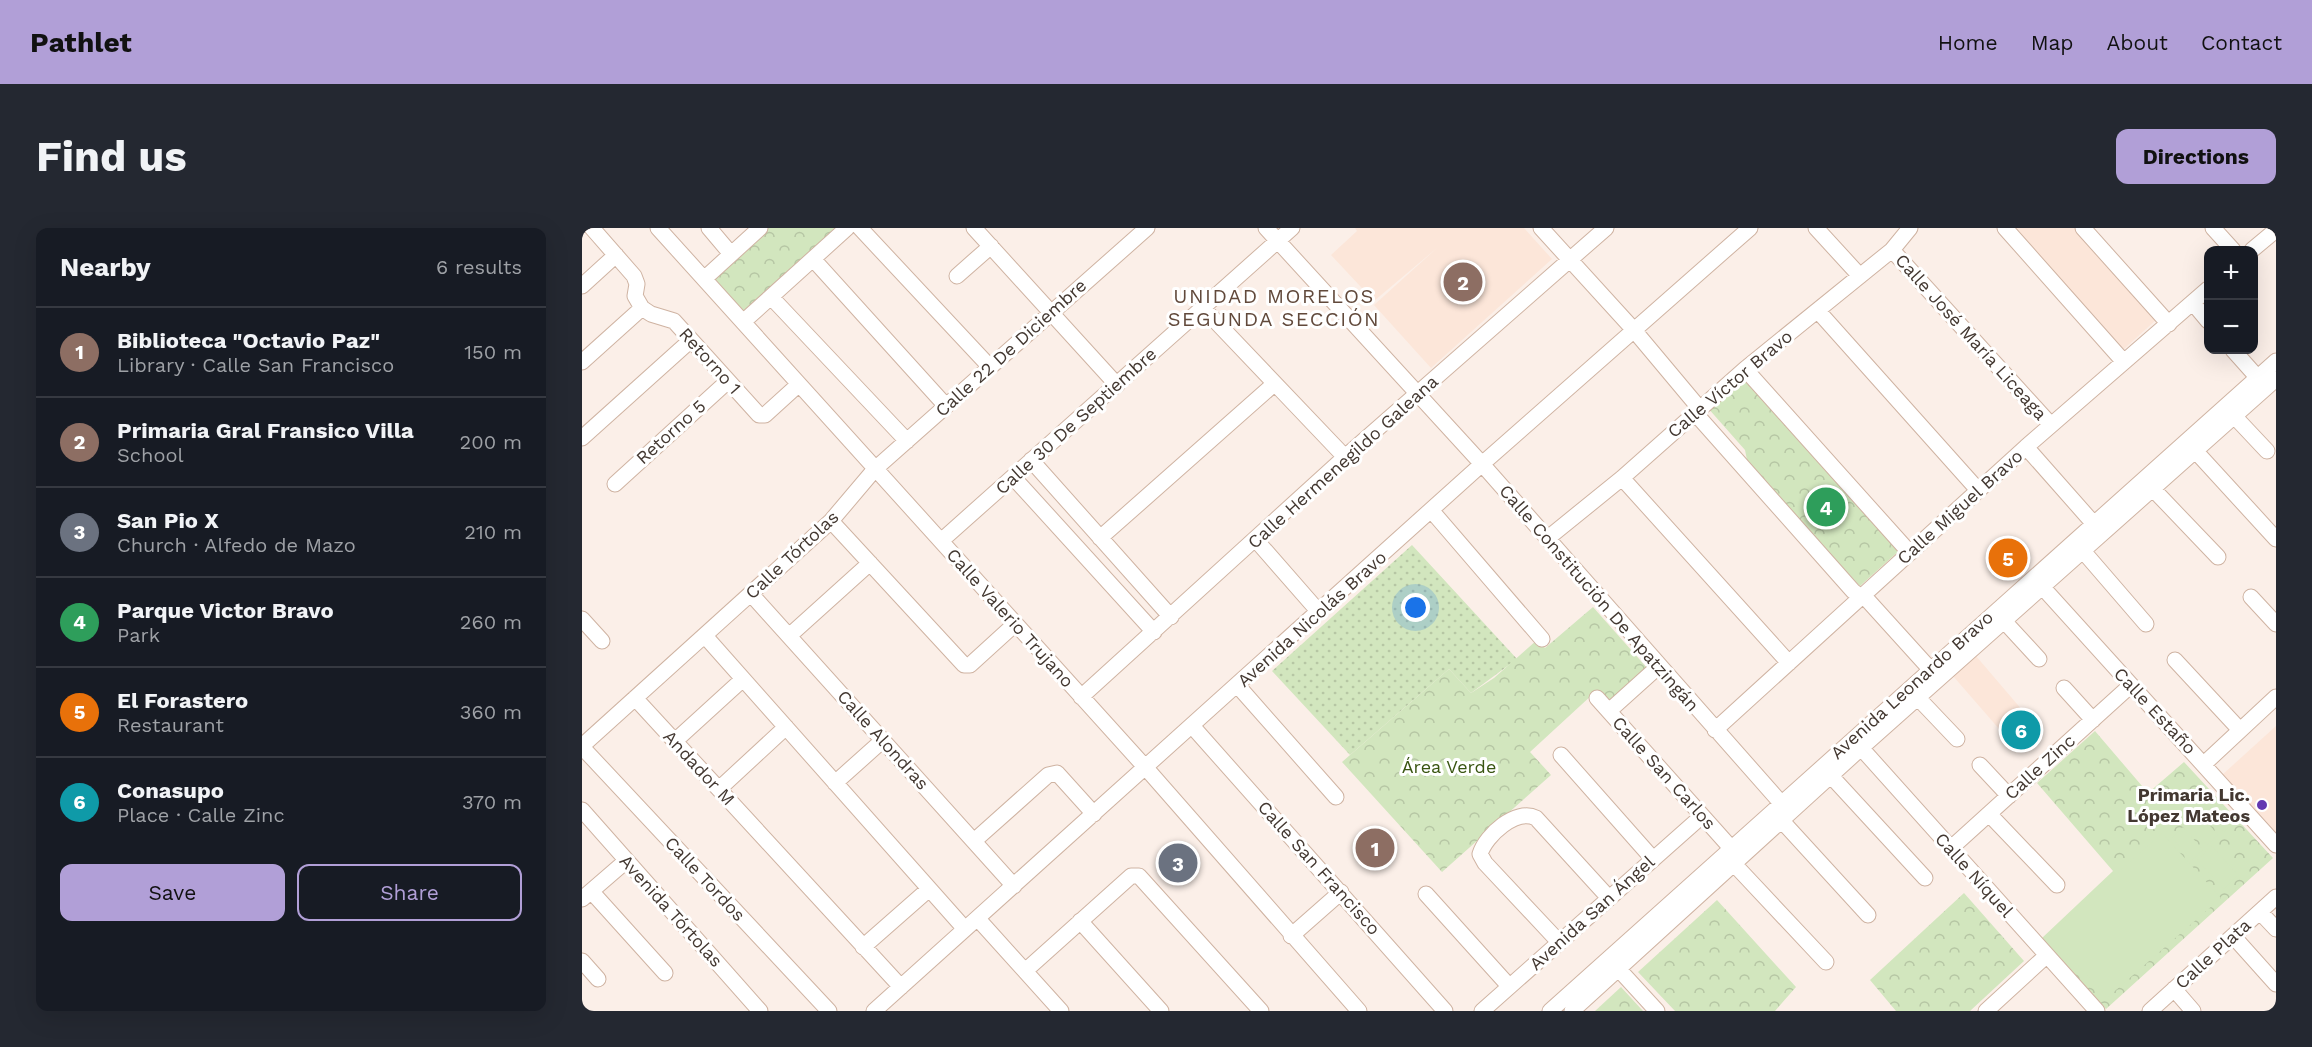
<!DOCTYPE html>
<html lang="en">
<head>
<meta charset="utf-8">
<style>
  :root { --surface:#171b24; --page:#242831; --text:#f1f3f6; --muted:#9ea1a6; --line:#363941; --accent:#b19fd7 }
  body { margin:0; font-family:"Work Sans",sans-serif; background:var(--page); color:var(--text) }
  .controls { position:absolute; right:18px; top:18px; display:grid; overflow:hidden; border-radius:12px; box-shadow:0 6px 24px #0002 }
  .controls button { width:54px; height:54px; display:grid; place-items:center; padding:0; border:0; border-bottom:2px solid var(--line); background:var(--surface); color:var(--text); font:30px sans-serif }
  .you { position:absolute; left:834px; top:380px; width:21px; height:21px; margin:-15px; border:4px solid #fff; border-radius:50%; background:#1a73e8; box-shadow:0 0 0 9px #1a73e833 }
  .badge { display:grid; place-items:center; width:39px; height:39px; border-radius:50%; background:var(--accent); color:#fff; font-size:20px; font-weight:700 }
  .pin { position:absolute; translate:-50% -50%; border:3px solid #fff; box-shadow:0 2px 6px #0006 }
  .list { margin:0; padding:0; list-style:none }
  h2 { display:flex; justify-content:space-between; align-items:center; height:78px; margin:0; padding:0 24px; font-size:26px }
  h2 small { font-size:20px; font-weight:400; color:var(--muted) }
  .list li { display:grid; grid-template-columns:39px 1fr auto; gap:18px; align-items:center; box-sizing:border-box; height:90px; padding:0 24px; border-top:2px solid var(--line) }
  .list b { display:block; font-size:22px; white-space:nowrap }
  .list p { margin:0; font-size:20px; white-space:nowrap; color:var(--muted) }
  .list em { font-size:20px; font-style:normal; color:var(--muted) }
  .actions { display:flex; gap:12px; padding:18px 24px }
  .actions a { flex:1; padding:14px 0; border:2px solid var(--accent); border-radius:12px; text-align:center; font-size:21px; color:var(--accent) }
  .actions .main { background:var(--accent); color:#111 }
  .map { position:relative; flex:none; width:1694px; height:783px; overflow:hidden; border-radius:12px }
  header { display:flex; align-items:center; gap:36px; box-sizing:border-box; height:84px; padding:0 30px; background:var(--accent); color:#111 }
  header strong { font-size:28px }
  nav { display:flex; gap:33px; margin-inline-start:auto; font-size:21px }
  .intro { display:flex; align-items:center; justify-content:space-between; box-sizing:border-box; height:144px; padding:0 36px }
  h1 { margin:0; font-size:42px }
  .button { padding:15px 27px; border-radius:12px; background:var(--accent); color:#111; font-size:21px; font-weight:700 }
  main { display:flex; gap:36px; padding:0 36px }
  aside { flex:1; background:var(--surface); border-radius:12px; box-shadow:0 6px 24px #0002 }
  .map>svg:first-child { display:block }
  .built { fill:#fce6d9 }
  .grass { fill:url(#grass-dots) }
  .park { fill:url(#park-crowns) }
  .pitch { fill:#d2e6be }
  .lines { fill:none; stroke-linecap:round; stroke-linejoin:round }
  .minor-casing { stroke:#cfb3a2; stroke-width:17 }
  .minor { stroke:#fff; stroke-width:15 }
  .poi-dot { fill:#6339b1; stroke:#fff; stroke-width:2 }
  .labels { text-anchor:middle; stroke-width:6; stroke-linejoin:round; paint-order:stroke }
  .street-label { font-size:18px; fill:#433831; stroke:#fff }
  .park-label { font-size:18px; fill:#395511; stroke:#fff }
  .poi-label { font-size:18px; font-weight:bold; fill:#433831; stroke:#fff; text-anchor:end }
  .neighbourhood-label { font-size:20px; letter-spacing:1.5px; fill:#61493b; stroke:#fff }
</style>
</head>
<body>
<header>
<strong>Pathlet</strong>
<nav><a>Home</a><a>Map</a><a>About</a><a>Contact</a></nav>
</header>
<div class="intro"><h1>Find us</h1><a class="button">Directions</a></div>
<main>
<aside>
<h2>Nearby<small>6 results</small></h2>
<ul class="list">
<li><span class="badge" style="background:#8d6e63">1</span><div><b>Biblioteca &quot;Octavio Paz&quot;</b><p>Library · Calle San Francisco</p></div><em>150 m</em></li>
<li><span class="badge" style="background:#8d6e63">2</span><div><b>Primaria Gral Fransico Villa</b><p>School</p></div><em>200 m</em></li>
<li><span class="badge" style="background:#6b7280">3</span><div><b>San Pio X</b><p>Church · Alfedo de Mazo</p></div><em>210 m</em></li>
<li><span class="badge" style="background:#2e9e5b">4</span><div><b>Parque Victor Bravo</b><p>Park</p></div><em>260 m</em></li>
<li><span class="badge" style="background:#e8710a">5</span><div><b>El Forastero</b><p>Restaurant</p></div><em>360 m</em></li>
<li><span class="badge" style="background:#0f9aa8">6</span><div><b>Conasupo</b><p>Place · Calle Zinc</p></div><em>370 m</em></li>
</ul>
<div class="actions"><a class="main">Save</a><a>Share</a></div>
</aside>
<div class="map">
<svg width="1694" height="783" viewBox="0 0 1694 783">
  <defs>
    <pattern id="grass-dots" width="8" height="8" patternUnits="userSpaceOnUse" patternTransform="scale(1.5)"><rect width="8" height="8" fill="#d2e6be"/><path d="M2 2h.1M6 6h.1" fill="none" stroke="#b6c6a4" stroke-width="1.8" stroke-linecap="round"/></pattern>
    <pattern id="park-crowns" width="20" height="18" patternUnits="userSpaceOnUse" patternTransform="scale(1.5)"><rect width="20" height="18" fill="#d2e6be"/><path d="M2 6a3 3 0 1 1 6 0M12 15a3 3 0 1 1 6 0" fill="none" stroke="#b6c6a4"/></pattern>
  </defs>
  <rect width="100%" height="100%" fill="#fbefe8"/>
  <path class="built" d="M773,0H942L970,31L849,140L792,77L855,20L792,73L749,27L775,3Z
    M1432,0H1492L1575,91L1542,121Z
    M1394,428L1441,483L1418,502L1371,448Z
    M1694,498V607L1640,547Z"/>
  <path class="grass" d="M830,317L935,431L889,465L867,441L768,527L690,443Z"/>
  <path class="park" d="M186,0H267L164,86L132,50Z
    M1162,145L1319,321L1278,358L1166,237L1163,222L1125,179Z
    M1011,379L1066,441L1022,479L1011,466L948,524L969,547L860,644L760,534L867,441L889,465L912,450L955,412L963,420Z
    M1513,503L1566,565L1602,534L1691,630L1524,781L1460,710L1531,643L1455,555Z
    M1382,665L1442,733L1388,783H1314L1288,752Z
    M1135,672L1214,759L1193,783H1093L1056,744Z
    M1039,759L1061,783H1013Z"/>
  <path class="pitch" d="M1631,570L1653,593L1642,604L1620,581Z
    M1617,585L1636,607L1625,617L1606,595Z
    M1601,599L1621,622L1610,632L1590,610Z
    M1580,605L1639,670L1526,769L1467,707Z
    M1630,618L1656,647L1642,661L1615,632Z"/>
  <g class="lines">
    <defs>
      <path id="minor" d="M10,0L52,48L55,56L53,68L60,80L69,86L92,93L177,187H183L216,157
        M76,0L564,540L777,783
        M127,0L149,26
        M278,0L408,139
        M392,0L535,157
        M684,0L900,236L1199,575
        M959,0L1051,101L1118,181
        M1234,0L1278,48
        M1423,0L1542,134
        M1501,0L1587,96
        M1631,0L1651,22
        M1310,22L1469,197
        M1670,22L1694,2
        M231,31L364,178
        M375,48L409,18
        M122,51L178,0
        M0,58L34,27
        M189,69L325,213
        M1611,75L1626,93
        M621,80L763,229
        M1236,83L1396,262
        M161,94L265,0
        M1651,122L1676,150
        M0,134L60,80
        M1163,141L1328,325
        M1113,185L1271,363L1279,369
        M1653,189L1685,223
        M0,210L109,112
        M1607,216L1694,311
        M1444,219L1512,296
        M449,232L589,389
        M431,249L572,404
        M1040,250L1207,435
        M33,256L146,153
        M1570,260L1636,329
        M849,282L960,411
        M249,293L382,437H388L433,396
        M518,310L692,156
        M966,310L1040,250L1163,141L1310,22L1328,0
        M674,312L737,384
        M359,313L710,0
        M1501,323L1564,396
        M1454,352L1694,617
        M169,366L432,658
        M1281,367L1348,441
        M1669,369L1694,396
        M0,391L20,413
        M1422,393L1457,431
        M123,408L383,701
        M207,408L288,335
        M1593,432L1658,502
        M656,458L754,569
        M1482,460L1511,492
        M499,469L763,229L1024,0
        M53,470L319,759
        M1015,470L1149,620
        M1336,470L1375,511
        M1027,483L1077,438
        M611,499L863,783
        M1133,502L1444,219L1626,61
        M1272,512L1515,783
        M93,513L161,451
        M0,518L249,293L293,241L565,0
        M0,519L247,783
        M979,527L1071,631
        M1622,536L1694,469
        M1398,537L1427,568
        M1249,548L1343,650
        M253,555L301,512
        M137,561L204,499
        M0,582L178,783
        M1407,586L1475,657
        M1200,593L1286,687
        M392,613L466,547L475,545L512,586
        M1368,621L1548,458
        M1152,636L1244,734
        M9,663L83,745
        M844,666L927,758
        M0,671L44,633
        M1678,684L1694,701
        M396,691L479,783
        M498,693L579,783
        M709,708L759,664
        M1651,708L1694,756
        M977,714L903,635L898,626C904,607 934,580 954,590L1027,670
        M281,719L347,661
        M0,733L16,751
        M1031,735L1075,783
        M443,743L549,648H557L679,783
        M1592,761L1611,783
        M292,783L900,236L1168,0
        M900,783L1120,588
        M968,783L1694,133
        M990,783L1279,520L1694,151
        M1404,783L1464,728
        M1568,783L1694,669"/>
    </defs>
    <use href="#minor" class="minor-casing"/>
    <use href="#minor" class="minor"/>
  </g>
  <circle class="poi-dot" cx="1680" cy="577" r="6"/>
  <g class="labels">
    <g class="street-label">
      <text transform="translate(1389 109) rotate(48)" y="6">Calle José María Liceaga</text>
      <text transform="translate(429 120) rotate(-42)" y="6">Calle 22 De Diciembre</text>
      <text transform="translate(128 133) rotate(48)" y="6">Retorno 1</text>
      <text transform="translate(1148 156) rotate(-40)" y="6">Calle Víctor Bravo</text>
      <text transform="translate(494 193) rotate(-42)" y="6">Calle 30 De Septiembre</text>
      <text transform="translate(89 204) rotate(-42)" y="6">Retorno 5</text>
      <text transform="translate(761 234) rotate(-42)" y="6">Calle Hermenegildo Galeana</text>
      <text transform="translate(1378 279) rotate(-42)" y="6">Calle Miguel Bravo</text>
      <text transform="translate(210 327) rotate(-43)" y="6">Calle Tórtolas</text>
      <text transform="translate(1017 370) rotate(49)" y="6">Calle Constitución De Apatzingán</text>
      <text transform="translate(428 390) rotate(48)" y="6">Calle Valerio Trujano</text>
      <text transform="translate(730 391) rotate(-42)" y="6">Avenida Nicolás Bravo</text>
      <text transform="translate(1330 457) rotate(-42)" y="6">Avenida Leonardo Bravo</text>
      <text transform="translate(1573 483) rotate(47)" y="6">Calle Estaño</text>
      <text transform="translate(301 512) rotate(48)" y="6">Calle Alondras</text>
      <text transform="translate(1458 539) rotate(-42)" y="6">Calle Zinc</text>
      <text transform="translate(117 540) rotate(47)" y="6">Andador M</text>
      <text transform="translate(1082 545) rotate(48)" y="6">Calle San Carlos</text>
      <text transform="translate(737 640) rotate(48)" y="6">Calle San Francisco</text>
      <text transform="translate(1392 647) rotate(48)" y="6">Calle Níquel</text>
      <text transform="translate(123 651) rotate(47)" y="6">Calle Tordos</text>
      <text transform="translate(89 683) rotate(48)" y="6">Avenida Tórtolas</text>
      <text transform="translate(1010 685) rotate(-42)" y="6">Avenida San Ángel</text>
      <text transform="translate(1631 726) rotate(-42)" y="6">Calle Plata</text>
    </g>
    <g class="park-label">
      <text x="867" y="545">Área Verde</text>
    </g>
    <g class="poi-label">
      <text x="1668" y="573">Primaria Lic.<tspan x="1668" dy="21">López Mateos</tspan></text>
    </g>
    <g class="neighbourhood-label">
      <text x="692" y="75">UNIDAD MORELOS<tspan x="692" dy="23">SEGUNDA SECCIÓN</tspan></text>
    </g>
  </g>
</svg>
<div class="controls">
<button>+</button>
<button>−</button>
</div>
<div class="you"></div>
<div class="pin badge" style="left:793px;top:620px;background:#8d6e63">1</div>
<div class="pin badge" style="left:881px;top:54px;background:#8d6e63">2</div>
<div class="pin badge" style="left:596px;top:635px;background:#6b7280">3</div>
<div class="pin badge" style="left:1244px;top:279px;background:#2e9e5b">4</div>
<div class="pin badge" style="left:1426px;top:330px;background:#e8710a">5</div>
<div class="pin badge" style="left:1439px;top:502px;background:#0f9aa8">6</div>
</div>
</main>
</body>
</html>
